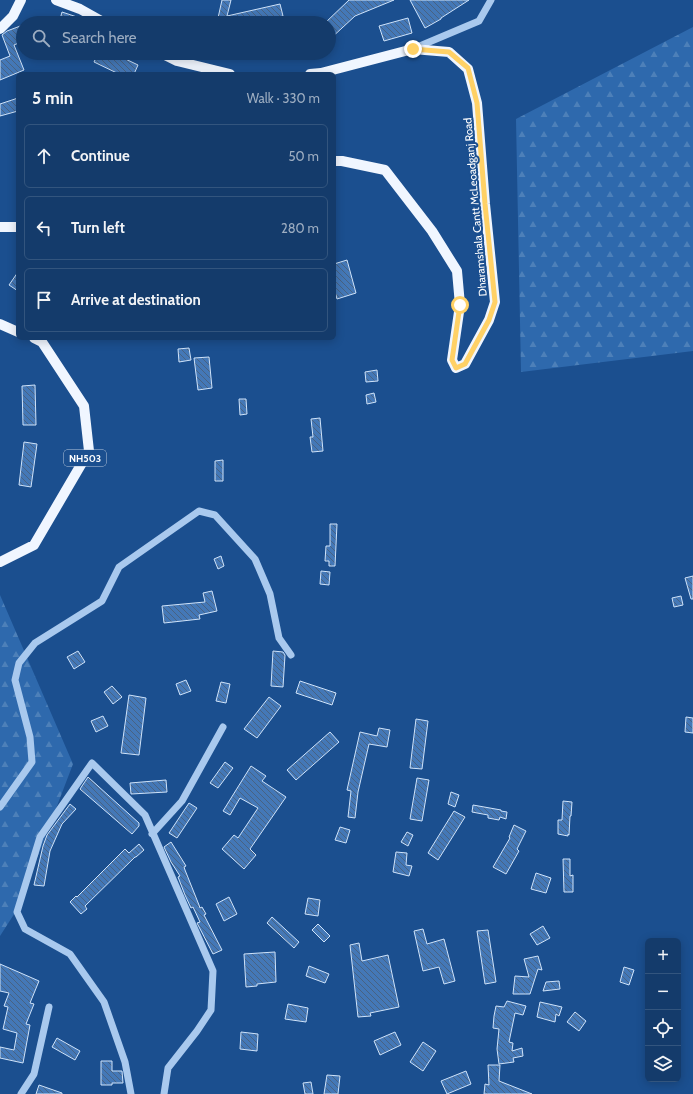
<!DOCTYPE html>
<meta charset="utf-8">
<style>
:root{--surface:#143b6b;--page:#1d4271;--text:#f1f3f6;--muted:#9dadc1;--line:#33557e}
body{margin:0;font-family:Cabin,sans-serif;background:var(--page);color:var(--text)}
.controls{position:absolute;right:12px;bottom:12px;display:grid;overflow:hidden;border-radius:6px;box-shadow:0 2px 10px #0003}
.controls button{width:36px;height:36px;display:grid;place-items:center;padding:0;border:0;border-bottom:1px solid var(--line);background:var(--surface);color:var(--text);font:20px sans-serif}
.stop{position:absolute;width:12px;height:12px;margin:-9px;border:3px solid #ffd166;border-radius:50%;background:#fff}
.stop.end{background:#ffd166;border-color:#fff;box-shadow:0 1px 4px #0008}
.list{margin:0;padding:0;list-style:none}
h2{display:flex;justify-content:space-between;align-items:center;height:52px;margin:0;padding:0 16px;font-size:17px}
h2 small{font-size:13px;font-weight:400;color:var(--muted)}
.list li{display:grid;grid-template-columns:26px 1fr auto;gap:12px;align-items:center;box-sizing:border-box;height:64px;margin:0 8px 8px;padding:0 8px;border:1px solid var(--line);border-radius:6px}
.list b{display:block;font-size:15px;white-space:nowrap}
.list em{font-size:13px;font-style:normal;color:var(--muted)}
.icon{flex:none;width:22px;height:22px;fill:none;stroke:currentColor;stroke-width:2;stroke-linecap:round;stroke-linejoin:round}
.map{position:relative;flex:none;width:693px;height:1094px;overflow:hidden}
.search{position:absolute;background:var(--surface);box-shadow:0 2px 10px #0003;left:16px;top:16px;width:320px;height:44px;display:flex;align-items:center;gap:10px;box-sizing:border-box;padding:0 14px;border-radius:22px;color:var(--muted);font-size:15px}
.panel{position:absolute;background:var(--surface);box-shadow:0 2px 10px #0003;left:16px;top:72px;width:320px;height:268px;border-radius:6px}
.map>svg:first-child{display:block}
.forest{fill:url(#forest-firs)}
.building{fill:url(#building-back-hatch);stroke:#cfe3fa}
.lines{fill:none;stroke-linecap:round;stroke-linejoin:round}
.minor{stroke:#a9c9ee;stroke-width:7}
.major{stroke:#f0f6ff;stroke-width:10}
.route{stroke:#ffd166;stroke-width:5}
.labels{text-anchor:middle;stroke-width:4;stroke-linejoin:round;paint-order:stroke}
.shield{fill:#1b4f8f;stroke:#bbcadd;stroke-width:1}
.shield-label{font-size:10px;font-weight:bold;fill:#fff}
.street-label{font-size:11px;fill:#fff;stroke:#1b4f8f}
</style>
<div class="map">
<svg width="693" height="1094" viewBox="0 0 693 1094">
<defs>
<pattern id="forest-firs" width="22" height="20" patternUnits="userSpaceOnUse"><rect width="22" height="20" fill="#2e69ad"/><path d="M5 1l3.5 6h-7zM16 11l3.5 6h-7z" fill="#4d80b9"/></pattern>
<pattern id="building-back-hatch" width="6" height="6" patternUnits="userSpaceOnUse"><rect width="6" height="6" fill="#4478b7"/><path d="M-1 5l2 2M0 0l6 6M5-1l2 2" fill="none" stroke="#486282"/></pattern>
</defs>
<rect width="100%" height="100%" fill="#1b4f8f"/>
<path class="forest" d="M693,27V351L521,372L516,119Z
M0,595L73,764L18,908L0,936Z"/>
<path class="building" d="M222,0H231L227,16L280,4L283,16L252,23H234L214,19L218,18Z
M349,0H394L355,16L329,40V23H325Z
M410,0H469L441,18V19L425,28Z
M62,12L77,17L75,23H59Z
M408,18L412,33L384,41L379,26Z
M23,25V41L14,45L24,70L0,80V60L10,56L2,35L7,31Z
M98,53H113L138,65L134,74H119L94,62Z
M18,98V111L0,116V104Z
M347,260L356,293L337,299L334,288V264Z
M18,272V291L9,285Z
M189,348L191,360L179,362L178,349Z
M209,357L212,388L198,390L194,358Z
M377,370L378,381L366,382L365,372Z
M35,385L36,425H23L22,386Z
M374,393L376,402L367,404L366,395Z
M239,399H246L247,414L240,415Z
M320,418L323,451L312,452L310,437H313L311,419Z
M24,442L37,444L31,487L19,485Z
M223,460V481H215V461Z
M330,524H337L335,566H329V561H325L326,546H330Z
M221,556L224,566L218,569L214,559Z
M321,571L330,572L329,585L320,584Z
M693,576V599H691L685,578Z
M212,591L217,611L199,615L200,619L164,623L162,606L205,602L203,593Z
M681,596L683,605L674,607L672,598Z
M78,651L85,662L74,669L67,657Z
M273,651L283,652L285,655L283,687L271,686Z
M186,680L191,691L180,695L176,684Z
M300,681L336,693L332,705L296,693Z
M221,682L230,684L226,703L216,701Z
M112,686L122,697L113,704L104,692Z
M129,695L146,698L139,755L121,753Z
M269,697L281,706L257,738L244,729Z
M103,716L108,726L96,732L91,721Z
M686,717L693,718V733L685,732Z
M416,719L428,721L422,769L410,768Z
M379,728L390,730L387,747L369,744L358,792L355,818L348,817L351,791L347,790L360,732L377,736Z
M330,732L339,742L296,780L287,770Z
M225,762L233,768L218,788L210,783Z
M251,766L266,776L262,781L286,797L250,849L256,855L244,869L222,849L234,835L238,838L258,808L240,798L230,815L223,811Z
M88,777L139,823V826L132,834L80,789Z
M417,778L429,780L422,821L410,819Z
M166,780L167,792L131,794L130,783Z
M451,792L459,795L455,807L448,804Z
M563,801L572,802L571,816H570L569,835L568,834V836L558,834V820H562Z
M189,803L197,808L177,838L169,833Z
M70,804L76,809L62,824L50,851L44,886L34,885L43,846L47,835Z
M473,805L501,810V811L507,812L506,819L500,817L499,820L488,818V815L472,812Z
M454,811L465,817L438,860L428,853Z
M514,825L526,831L517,849L519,851L506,874L493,867L510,838L509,837Z
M340,827L350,830L346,843L335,840Z
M407,832L413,835L408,846L401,842Z
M171,842L186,866L184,867L185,870L199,905L200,908L202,907L206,914L204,915L222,950L213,954L197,923L200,922L193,907L191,908L185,895L178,877L180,876L171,862L164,847Z
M139,844L144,850L136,857H135L85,906L87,909L81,914L70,902L76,896L77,897L125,849L129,853Z
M396,852L407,853L406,865L412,866L409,876L393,872Z
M563,859H570V876L573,875V892H564Z
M536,873L551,878L546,893L531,889Z
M229,897L237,914L224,921L216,904Z
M308,898L320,900L318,916L305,914Z
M272,917L299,942L294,948L267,923Z
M318,924L330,936L324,942L312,930Z
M543,926L550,938L537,945L530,934Z
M423,929L427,944L444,939L455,981L444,984L439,967L423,971L414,931Z
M488,930L496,982L485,984L477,931Z
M359,943L362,961L388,955L399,1007L370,1013L371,1016L358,1017L350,945Z
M275,952L276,982L257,984V986L246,987L244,954Z
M538,956L542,970L538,969L530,994H513L515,976L529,977L524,959Z
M0,964L39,981L30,1003L34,1004L26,1024L30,1025L23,1063L0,1058V1047L14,1050L17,1033L3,1029L8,1007L4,1006L9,993L0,991Z
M309,966L329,974L325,983L306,976Z
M624,967L634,970L629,985L620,982Z
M559,981L560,989L543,991L546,982Z
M507,1001L526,1006L523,1015L515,1013L509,1042L513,1043L512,1051L522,1048L523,1056L513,1058L514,1062L499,1064L497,1049L499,1029L493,1028L494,1016L496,1006L504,1007Z
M540,1002L562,1007L559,1016L556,1014L555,1022L537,1017Z
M288,1004L308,1008L306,1022L285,1019Z
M575,1012L586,1021L579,1031L567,1022Z
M241,1032L258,1034L257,1051L240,1049Z
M395,1032L401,1045L380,1055L374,1041Z
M57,1038L80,1051L75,1060L52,1047Z
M423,1042L436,1051L423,1071L410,1062Z
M101,1061H112V1071H122L123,1083H112V1085H101Z
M488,1065H500L499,1081L532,1094H484L485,1084L489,1085Z
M466,1071L471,1084L447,1094L441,1081Z
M327,1075L340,1076L338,1094H324Z
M311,1082L313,1094H305L303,1083Z
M39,1085L62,1093V1094H36Z"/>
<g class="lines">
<path class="minor" d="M415,48L479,21L491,0
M0,807L32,762L30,737L15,680L19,663L35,643L102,601L119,567L199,511L215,515L255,559L270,594L279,638L291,655
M152,834L182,801L223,727
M21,1094L34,1074L49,1007
M131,1094L125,1062L104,1002L70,954L25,929L17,912L40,837L92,763L145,815L213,971L211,1010L197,1031L168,1068L164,1094"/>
<path class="major" d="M56,0L80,9L105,23
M0,29L13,16L21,0
M161,53L177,61L230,74
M310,74L321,73L413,49L449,52L468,69L477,103L485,204L495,302L489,320L465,364L456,368L452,360L460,305L457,271L432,231L385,170L342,161H334
M0,227H18
M0,324L18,332
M0,562L34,545L89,451L84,406L42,342L34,338"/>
</g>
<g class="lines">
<path class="route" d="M413,49L449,52L468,68L477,103L485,204L495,302L489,320L465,364L456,368L452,360L460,305"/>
</g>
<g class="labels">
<rect class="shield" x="64" y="450" width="42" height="16" rx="3"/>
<g class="shield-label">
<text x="85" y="462">NH503</text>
</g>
<g class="street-label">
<text transform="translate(475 207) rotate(-95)" y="4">Dharamshala Cantt McLeoadganj Road</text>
</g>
</g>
</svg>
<div class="controls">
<button>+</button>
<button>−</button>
<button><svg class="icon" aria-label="locate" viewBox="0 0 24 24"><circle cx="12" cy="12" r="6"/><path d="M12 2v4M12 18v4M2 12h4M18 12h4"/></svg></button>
<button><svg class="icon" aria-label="layers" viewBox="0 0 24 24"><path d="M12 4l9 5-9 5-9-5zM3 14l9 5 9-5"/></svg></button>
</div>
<div class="stop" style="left:460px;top:305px"></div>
<div class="stop end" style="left:413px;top:49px"></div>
<div class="search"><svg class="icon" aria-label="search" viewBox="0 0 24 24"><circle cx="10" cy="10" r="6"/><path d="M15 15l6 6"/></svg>Search here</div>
<section class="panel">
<h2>5 min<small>Walk · 330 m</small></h2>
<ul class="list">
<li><svg class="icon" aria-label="ahead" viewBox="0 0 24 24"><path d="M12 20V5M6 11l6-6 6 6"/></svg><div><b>Continue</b></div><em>50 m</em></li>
<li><svg class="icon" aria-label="left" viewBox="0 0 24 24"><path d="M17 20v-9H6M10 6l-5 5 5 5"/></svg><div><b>Turn left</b></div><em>280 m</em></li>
<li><svg class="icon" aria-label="arrive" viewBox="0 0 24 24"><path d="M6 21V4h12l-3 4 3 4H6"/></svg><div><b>Arrive at destination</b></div></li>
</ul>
</section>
</div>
